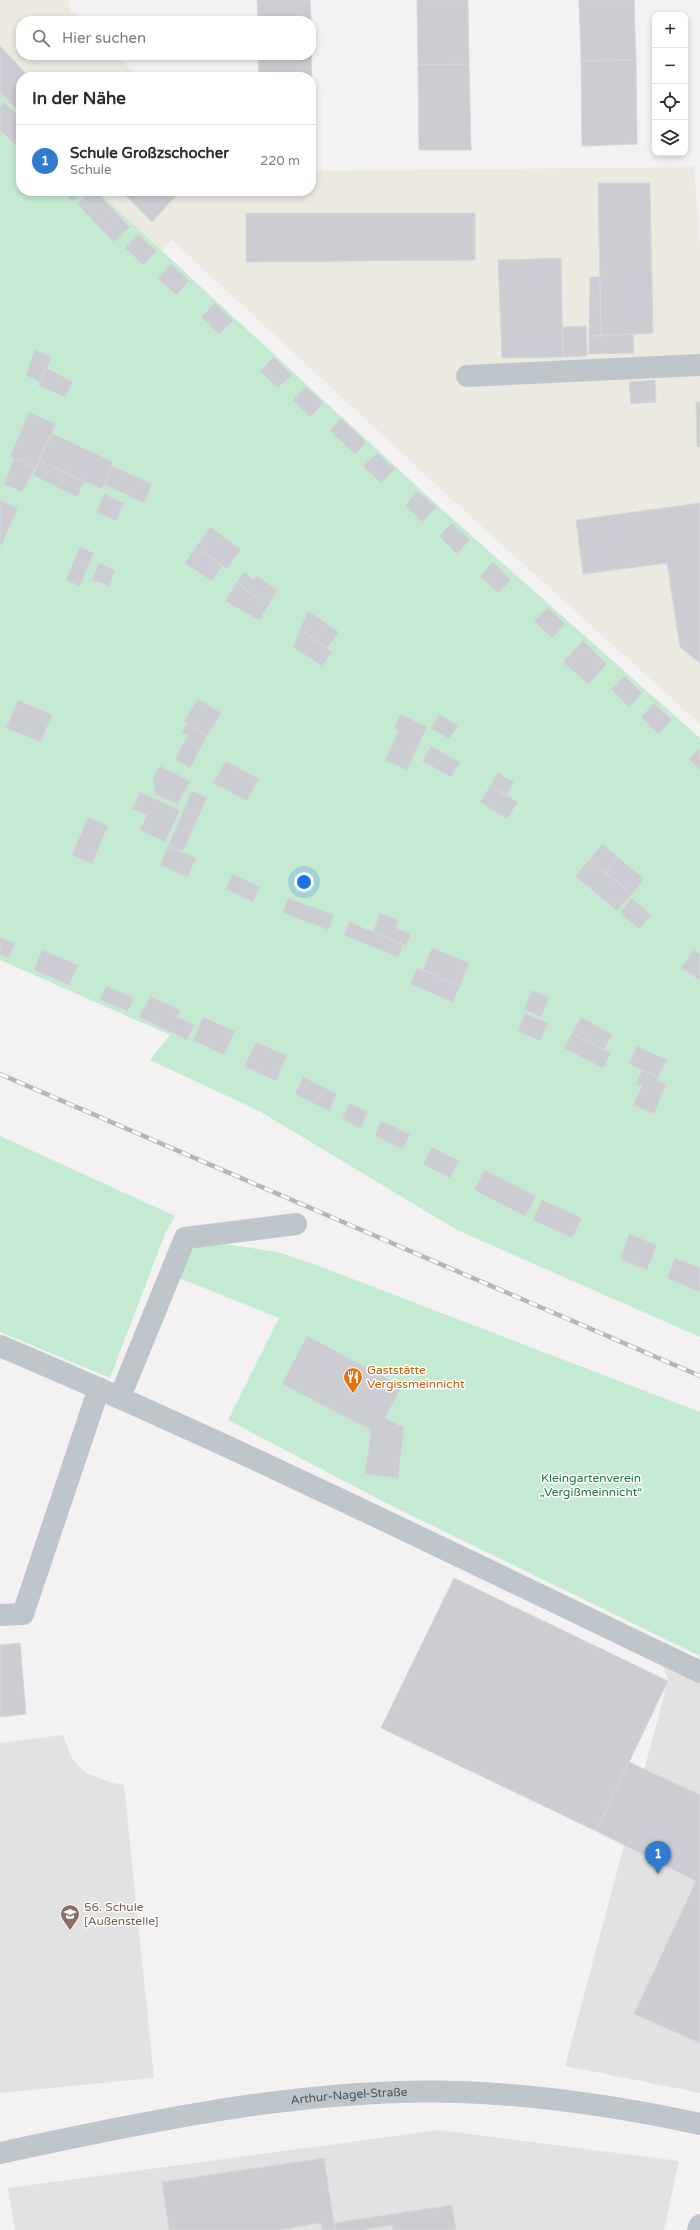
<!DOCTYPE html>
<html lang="de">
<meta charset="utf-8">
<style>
:root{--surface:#fff;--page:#f7f7f7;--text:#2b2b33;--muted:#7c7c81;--line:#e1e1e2;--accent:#307bce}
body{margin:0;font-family:"Varela Round",sans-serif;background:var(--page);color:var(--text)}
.controls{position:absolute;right:12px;top:12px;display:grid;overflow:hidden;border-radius:8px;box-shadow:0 2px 6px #0003}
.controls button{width:36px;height:36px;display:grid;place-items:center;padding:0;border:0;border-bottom:1px solid var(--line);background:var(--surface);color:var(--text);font:20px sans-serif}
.you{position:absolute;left:304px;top:882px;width:14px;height:14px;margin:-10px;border:3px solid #fff;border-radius:50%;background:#1a73e8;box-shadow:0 0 0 6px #1a73e833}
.badge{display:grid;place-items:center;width:26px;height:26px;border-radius:50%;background:var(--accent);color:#fff;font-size:13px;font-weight:700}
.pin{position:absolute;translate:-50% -33px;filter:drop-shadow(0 1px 2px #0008)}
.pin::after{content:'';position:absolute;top:21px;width:14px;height:12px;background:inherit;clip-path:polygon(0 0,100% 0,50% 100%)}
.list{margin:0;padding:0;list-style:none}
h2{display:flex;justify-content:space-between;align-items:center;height:52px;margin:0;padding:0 16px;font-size:17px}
h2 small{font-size:13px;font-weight:400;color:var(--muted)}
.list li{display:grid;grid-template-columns:26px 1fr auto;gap:12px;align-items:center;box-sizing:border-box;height:72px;padding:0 16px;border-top:1px solid var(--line)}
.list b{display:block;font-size:15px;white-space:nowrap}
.list p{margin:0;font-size:13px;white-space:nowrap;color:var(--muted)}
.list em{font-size:13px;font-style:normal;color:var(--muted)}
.icon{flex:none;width:22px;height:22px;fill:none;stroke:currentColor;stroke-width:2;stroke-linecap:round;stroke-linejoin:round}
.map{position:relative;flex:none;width:700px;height:2230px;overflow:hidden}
.search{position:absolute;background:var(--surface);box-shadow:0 2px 6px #0003;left:16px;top:16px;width:300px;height:44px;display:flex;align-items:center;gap:10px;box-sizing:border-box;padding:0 14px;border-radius:16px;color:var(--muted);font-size:15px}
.panel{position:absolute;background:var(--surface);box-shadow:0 2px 6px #0003;left:16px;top:72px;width:300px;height:124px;border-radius:16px}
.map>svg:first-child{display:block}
.commercial{fill:#ece9e1}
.education{fill:#e3e2e2}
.green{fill:#c5ead2}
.building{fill:#cbcdd2;stroke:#d5d7db}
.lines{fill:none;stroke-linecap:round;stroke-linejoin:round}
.minor{stroke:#bec5cb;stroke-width:22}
.rail-casing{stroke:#b4b6ba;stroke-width:4.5}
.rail{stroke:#fff;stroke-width:3;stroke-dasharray:9;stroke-linecap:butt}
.labels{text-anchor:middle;stroke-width:3;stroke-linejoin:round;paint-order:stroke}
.food-label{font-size:12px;fill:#c56008;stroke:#fff;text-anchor:start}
.park-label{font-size:12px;fill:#237549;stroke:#fff}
.education-label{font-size:12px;fill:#785e54;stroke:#fff;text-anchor:start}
.street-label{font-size:12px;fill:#4b545c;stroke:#fff}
</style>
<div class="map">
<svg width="700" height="2230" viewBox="0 0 700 2230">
<rect width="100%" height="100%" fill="#f3f1f1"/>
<path class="commercial" d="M0,0H68L70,10L81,21H21V55H116L138,77H21V114L0,92Z
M694,167L700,250V724L459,506L172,240L161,251L97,191H311V171Z"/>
<path class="education" d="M662,1662L700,1680V2093L565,2066L668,1681Z
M63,1735L71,1757L85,1772L108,1782L124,1785L154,2078L0,2093V1743Z
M439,2130L679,2161L664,2230H15L8,2188Z"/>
<path class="green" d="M0,92L21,114V191H97L447,514L700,738V1337L457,1230L259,1111L150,1060L170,1035L0,960Z
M0,1136L175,1216L165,1234L110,1378L0,1332Z
M217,1243L278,1252L319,1266L700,1412V1656L390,1505L228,1420L279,1318L179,1278L193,1248Z"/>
<path class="building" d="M257,0H310L311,21H258Z
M417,0H468L469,64L418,65Z
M579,0H634L636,60L581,61Z
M311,41L313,153H311V77H259L258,55H311Z
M0,46L29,77H21V114L0,92Z
M636,60L637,144L582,146L581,61Z
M469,64L471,150H419L418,65Z
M4,102L21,119V151L0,130V107Z
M598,183H650L653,333L601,336Z
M62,191H83L72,201Z
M91,191H95L130,227L114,242L77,204Z
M121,191H180L152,222Z
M246,213H475V260L246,262Z
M138,234L156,251L143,265L125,248Z
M561,258L563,357L502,358L498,260Z
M171,264L189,281L176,295L158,278Z
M590,277H600L601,336H589Z
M215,303L233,321L219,334L201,317Z
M586,326L587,356L563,357L562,327Z
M633,334L634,353L589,354V336Z
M35,350L52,357L40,382L26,375Z
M274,357L292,375L278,388L260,371Z
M47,368L73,382L65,397L38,385Z
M655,380L656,402L631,404L629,382Z
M306,386L323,403L310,417L293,400Z
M696,402H700V447H697Z
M29,412L56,424L35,468L10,456Z
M341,418L366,442L355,454L330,431Z
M51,433L113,462L102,489L39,461Z
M377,453L395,469L381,483L363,466Z
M14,458L35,468L22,492L4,484Z
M39,461L85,481L77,497L33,475Z
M112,466L152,484L144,503L104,484Z
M418,491L436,508L422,522L405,505Z
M104,494L124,503L116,521L96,512Z
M0,500L18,508L0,548Z
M700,503V663L680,647L667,563L583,574L576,520Z
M452,523L470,540L457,554L439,536Z
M210,527L241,549L227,569L196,547Z
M80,547L94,553L80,586L66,580Z
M196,547L222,566L212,581L185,563Z
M493,562L511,580L498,593L480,576Z
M99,563L115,570L109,586L92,580Z
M244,572L254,580L257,576L277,590L268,607L237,582Z
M237,582L268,607L259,620L225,601Z
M548,607L565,624L552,638L534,621Z
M308,611L339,632L327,648L300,629Z
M300,629L332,652L322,666L293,647Z
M583,641L607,664L588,684L563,662Z
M625,676L642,693L629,707L611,689Z
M198,699L221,713L207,736L184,721Z
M18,700L52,715L41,742L6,728Z
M654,703L672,720L658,734L641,717Z
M400,714L427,727L407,770L385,760L399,730L394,728Z
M439,714L458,726L449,739L431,728Z
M187,723L207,736L190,768L175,759L188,735L182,733Z
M431,746L460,762L451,777L422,761Z
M700,747V770L689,759Z
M226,761L259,779L247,801L213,783Z
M160,766L190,781L178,804L155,794L153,778Z
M498,773L514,782L506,796L490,786Z
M490,786L518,802L507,819L480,802Z
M192,791L207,798L182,853L168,846Z
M140,792L180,810L165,842L140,830L147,815L132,809Z
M88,817L108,826L92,864L72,855Z
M602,844L618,857L606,873L589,860Z
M168,846L196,858L188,877L160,865Z
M618,857L644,879L632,894L606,873Z
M589,860L632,894L617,911L575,876Z
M233,874L260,887L253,902L226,889Z
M288,898L334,915L329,930L283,913Z
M632,898L651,915L639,929L620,913Z
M380,913L399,921L396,928L411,934L406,946L373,932Z
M349,922L403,944L398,957L344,935Z
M0,937L15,944L9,958L0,954Z
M432,948L469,963L460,986L423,970Z
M42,950L78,965L69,985L34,970Z
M694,950L700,954V981L681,967Z
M417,968L460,986L453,1002L410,984Z
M106,986L134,998L128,1011L100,1000Z
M532,990L549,998L541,1017L524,1009Z
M150,996L180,1010L177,1017L194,1025L187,1040L139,1017Z
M525,1013L548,1023L540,1041L518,1031Z
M203,1017L235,1031L224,1055L193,1040Z
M581,1017L612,1034L604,1049L572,1033Z
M572,1033L611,1053L603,1068L564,1048Z
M256,1042L287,1056L276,1081L244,1066Z
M637,1046L667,1060L658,1077L629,1064Z
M642,1070L658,1077L657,1080L666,1084L654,1114L633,1105L642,1086L636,1084Z
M303,1077L337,1094L329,1111L295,1094Z
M350,1103L368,1113L360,1128L342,1118Z
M381,1121L410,1134L403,1149L375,1136Z
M432,1147L459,1161L450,1178L423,1164Z
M485,1170L536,1196L525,1216L474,1190Z
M542,1200L582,1218L572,1238L533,1220Z
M629,1234L657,1245L647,1270L620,1259Z
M675,1258L700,1268V1292L667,1278Z
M307,1336L402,1386L385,1418L404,1428L398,1478L365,1474L371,1430L282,1384Z
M454,1578L668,1681L596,1831L381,1728Z
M20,1643L26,1714L0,1717V1645Z
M629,1762L700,1795V2043L634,2014L696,1881L596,1831Z
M324,2158L335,2230H322L321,2223L277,2230H169L162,2182Z
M452,2205L456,2230H393L392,2225L362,2230H335L334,2223Z"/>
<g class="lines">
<g class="minor">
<path d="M467,376L700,365"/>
<path d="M0,1346C237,1446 468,1561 700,1672"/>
<path d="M120,1397L185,1238L296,1224"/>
<path d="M0,1615L23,1614L99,1388"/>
<path id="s1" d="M0,2153C148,2121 309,2087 461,2092C541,2095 621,2107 700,2124"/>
<path d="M698,2230L700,2225"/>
</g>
<defs>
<path id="rail" d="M0,1074L700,1376"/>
</defs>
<use href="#rail" class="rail-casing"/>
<use href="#rail" class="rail"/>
</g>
<defs>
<symbol id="restaurant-pin" viewBox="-11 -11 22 30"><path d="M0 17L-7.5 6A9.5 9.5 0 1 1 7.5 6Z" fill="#e8710a" stroke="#fff"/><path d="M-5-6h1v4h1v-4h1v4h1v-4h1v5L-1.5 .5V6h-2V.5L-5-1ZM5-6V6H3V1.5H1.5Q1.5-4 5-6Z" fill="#fff"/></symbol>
<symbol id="school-pin" viewBox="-11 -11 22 30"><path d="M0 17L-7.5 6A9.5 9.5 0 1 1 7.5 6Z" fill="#8d6e63" stroke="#fff"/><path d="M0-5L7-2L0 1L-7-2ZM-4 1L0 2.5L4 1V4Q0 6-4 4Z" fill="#fff"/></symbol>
</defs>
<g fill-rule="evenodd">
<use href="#restaurant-pin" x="342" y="1366" width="22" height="30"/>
<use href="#school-pin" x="59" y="1903" width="22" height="30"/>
</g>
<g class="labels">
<g class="food-label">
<text x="367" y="1374">Gaststätte<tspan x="367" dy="14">Vergissmeinnicht</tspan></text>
</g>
<g class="park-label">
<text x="591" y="1482">Kleingartenverein<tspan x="591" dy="14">„Vergißmeinnicht“</tspan></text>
</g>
<g class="education-label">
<text x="84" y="1911">56. Schule<tspan x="84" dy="14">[Außenstelle]</tspan></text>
</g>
<g class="street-label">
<text dy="4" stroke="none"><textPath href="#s1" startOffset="354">Arthur-Nagel-Straße</textPath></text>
</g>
</g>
</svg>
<div class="controls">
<button>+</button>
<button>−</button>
<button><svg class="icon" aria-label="locate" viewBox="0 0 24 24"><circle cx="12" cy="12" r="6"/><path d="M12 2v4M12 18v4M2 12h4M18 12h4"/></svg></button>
<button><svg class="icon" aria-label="layers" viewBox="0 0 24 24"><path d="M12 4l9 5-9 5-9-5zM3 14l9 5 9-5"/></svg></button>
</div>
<div class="you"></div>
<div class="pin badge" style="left:658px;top:1874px">1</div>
<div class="search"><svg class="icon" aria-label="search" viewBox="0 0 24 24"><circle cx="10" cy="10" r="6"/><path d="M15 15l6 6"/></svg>Hier suchen</div>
<section class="panel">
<h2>In der Nähe<small></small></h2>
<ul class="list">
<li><span class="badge">1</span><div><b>Schule Großzschocher</b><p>Schule</p></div><em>220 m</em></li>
</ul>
</section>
</div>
